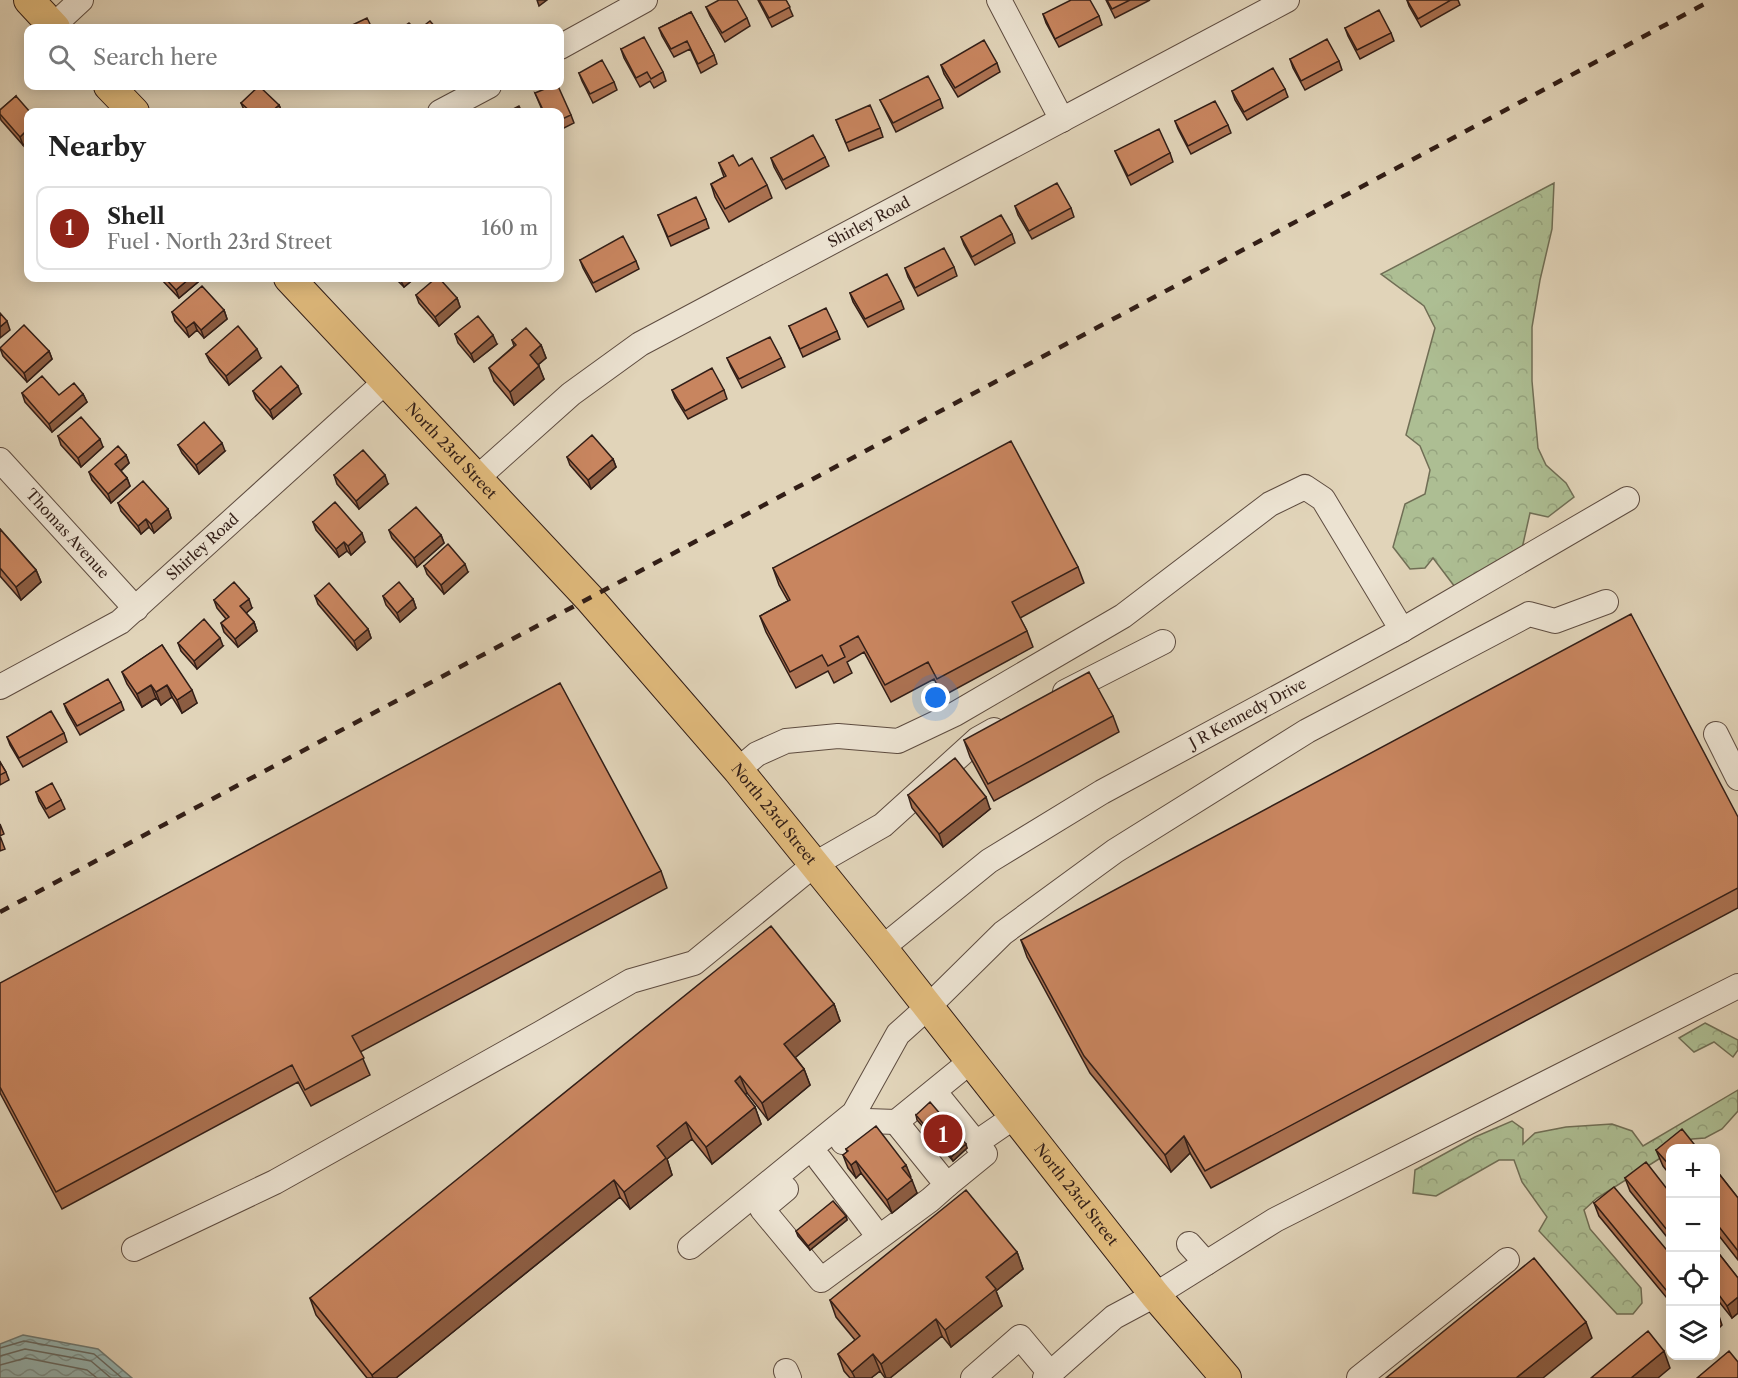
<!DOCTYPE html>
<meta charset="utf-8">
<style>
:root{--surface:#fff;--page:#f2f2f2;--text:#222;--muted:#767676;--line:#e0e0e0;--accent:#8f2418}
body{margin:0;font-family:"Libre Caslon Text",serif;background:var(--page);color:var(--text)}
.controls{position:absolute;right:18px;bottom:18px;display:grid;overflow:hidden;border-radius:12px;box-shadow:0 3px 15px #0003}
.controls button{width:54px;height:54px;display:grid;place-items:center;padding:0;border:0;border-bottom:2px solid var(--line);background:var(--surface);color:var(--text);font:30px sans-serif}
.you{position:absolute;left:936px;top:698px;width:21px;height:21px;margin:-15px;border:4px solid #fff;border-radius:50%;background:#1a73e8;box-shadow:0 0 0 9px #1a73e833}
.badge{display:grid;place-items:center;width:39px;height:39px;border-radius:50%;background:var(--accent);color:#fff;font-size:20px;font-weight:700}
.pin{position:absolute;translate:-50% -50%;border:3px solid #fff;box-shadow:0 2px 6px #0006}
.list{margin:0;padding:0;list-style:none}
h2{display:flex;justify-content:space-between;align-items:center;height:78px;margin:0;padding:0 24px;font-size:26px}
h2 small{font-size:20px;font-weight:400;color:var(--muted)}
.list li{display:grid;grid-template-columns:39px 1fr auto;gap:18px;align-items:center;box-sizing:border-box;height:84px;margin:0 12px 12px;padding:0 12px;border:2px solid var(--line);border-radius:12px}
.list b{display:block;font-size:22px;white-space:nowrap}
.list p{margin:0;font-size:20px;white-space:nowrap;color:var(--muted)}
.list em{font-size:20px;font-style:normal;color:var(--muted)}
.icon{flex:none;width:33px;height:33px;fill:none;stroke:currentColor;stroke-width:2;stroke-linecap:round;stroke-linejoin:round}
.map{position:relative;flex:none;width:1738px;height:1378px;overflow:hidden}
.search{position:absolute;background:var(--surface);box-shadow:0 3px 15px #0003;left:24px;top:24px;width:540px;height:66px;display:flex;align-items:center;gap:15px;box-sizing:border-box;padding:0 21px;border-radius:12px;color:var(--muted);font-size:22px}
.panel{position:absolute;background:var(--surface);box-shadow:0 3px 15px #0003;left:24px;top:108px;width:540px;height:174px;border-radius:12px}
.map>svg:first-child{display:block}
.forest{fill:url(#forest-crowns);stroke:#706e55;stroke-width:1.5}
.water{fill:url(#water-waves);stroke:#6d7a76;stroke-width:1.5}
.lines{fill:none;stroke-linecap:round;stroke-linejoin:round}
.shore{stroke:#646a66;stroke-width:1.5}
.minor-casing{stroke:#5e4c40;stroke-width:26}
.major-casing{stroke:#321e17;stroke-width:32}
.minor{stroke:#ece3d2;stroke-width:24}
.major{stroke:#e0ba7c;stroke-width:30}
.rail{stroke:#321e17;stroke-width:4.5;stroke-dasharray:10 10;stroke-linecap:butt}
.wall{fill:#ac7252;stroke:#321e17;stroke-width:1.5}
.shaded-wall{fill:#8c5d42;stroke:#321e17;stroke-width:1.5}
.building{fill:#c8855f;stroke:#321e17;stroke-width:1.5}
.labels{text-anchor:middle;stroke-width:4.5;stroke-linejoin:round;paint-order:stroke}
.street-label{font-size:15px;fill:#321e17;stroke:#ece3d2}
</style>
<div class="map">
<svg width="1738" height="1378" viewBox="0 0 1738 1378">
<defs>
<pattern id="forest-crowns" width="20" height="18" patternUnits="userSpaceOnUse" patternTransform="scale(1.5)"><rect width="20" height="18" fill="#adbe93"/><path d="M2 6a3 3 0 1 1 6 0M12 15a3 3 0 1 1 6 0" fill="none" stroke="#95a37e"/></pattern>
<pattern id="water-waves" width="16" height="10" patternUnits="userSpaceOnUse" patternTransform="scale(1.5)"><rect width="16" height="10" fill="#95b7b6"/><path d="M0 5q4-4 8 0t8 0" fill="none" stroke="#7a9493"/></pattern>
</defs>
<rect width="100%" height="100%" fill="#e1d4b9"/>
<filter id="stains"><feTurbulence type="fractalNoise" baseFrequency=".00333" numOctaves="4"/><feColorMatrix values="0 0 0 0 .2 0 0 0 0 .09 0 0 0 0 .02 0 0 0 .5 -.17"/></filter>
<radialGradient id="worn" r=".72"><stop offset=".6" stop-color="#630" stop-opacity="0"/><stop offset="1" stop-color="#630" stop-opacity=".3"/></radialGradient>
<path class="forest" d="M1554,183L1552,229L1540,280L1532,327V381L1538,448L1546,465L1566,483L1574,497L1548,517L1530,513L1521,553L1455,587L1433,558L1425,568L1410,569L1393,547L1405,504L1425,494L1430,470L1420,446L1406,435L1435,328L1424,306L1381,274Z
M1705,1023L1738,1040V1050L1733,1057L1714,1042L1694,1052L1679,1038Z
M1738,1090V1111L1722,1129L1705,1138L1692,1139L1676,1148H1670V1152L1597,1198L1584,1210L1590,1229L1641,1288L1642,1303L1633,1314H1617L1539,1231L1547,1217L1522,1182L1514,1160H1499L1436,1196L1413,1193L1415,1170L1475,1137L1512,1121L1523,1129V1144L1535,1133L1566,1127L1612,1124L1632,1131L1643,1146Z"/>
<path class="water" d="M23,1335L98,1349L132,1378H0V1344Z"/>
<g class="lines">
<path class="shore" d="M0,1348L24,1341L94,1354L122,1378
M0,1356L25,1349L91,1361L111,1378
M0,1365L26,1358L87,1370L97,1378"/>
<defs>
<g id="minor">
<path d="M999,0L1062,120"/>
<path d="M53,26L81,0"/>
<path d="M560,47L645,0"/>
<path d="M440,112L489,86"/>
<path id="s1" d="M0,460L136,609"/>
<path id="s2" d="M476,479L571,394L640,344L1287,0"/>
<path id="s3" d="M0,687L120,622L385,382"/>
<path d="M1065,692L1163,642"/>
<path d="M1716,734L1738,778"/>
<path d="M738,770L757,754L786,741L838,736L898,741L955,714L1123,616L1270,504L1305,487L1323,499L1402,630"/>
<path id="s4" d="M882,948L989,861L1102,792L1402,630L1627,499"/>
<path d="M934,1091L985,1154L947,1185L896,1122L971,1061"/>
<path d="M843,1142L867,1121L896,1122"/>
<path d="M976,1143L1014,1117"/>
<path d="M820,1160L879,1237"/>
<path d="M786,1189L762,1209L821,1280L930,1200L947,1185"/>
<path d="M1189,1244L1206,1263"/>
<path d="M690,1247L854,1113L898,1034L928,1007L1003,933L1115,851L1307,731L1529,614L1555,621L1606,602"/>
<path d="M134,1249L275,1182L541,1033L631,981L694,963L815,864L883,825L978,739L994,730"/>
<path d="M786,1371L789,1378"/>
<path d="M973,1378L1020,1337L1050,1373"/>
<path d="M1045,1378L1114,1317L1155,1295L1275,1220L1738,986"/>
<path d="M1359,1378L1507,1260"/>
</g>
<g id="major">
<path d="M29,0L55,28"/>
<path d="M109,86L134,112"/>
<path id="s5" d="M289,278L589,598L738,770L882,948L1155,1295L1226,1378"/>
</g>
</defs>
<use href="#minor" class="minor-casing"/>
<use href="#major" class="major-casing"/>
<use href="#minor" class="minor"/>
<use href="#major" class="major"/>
<path class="rail" d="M0,912L1712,0"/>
</g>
<path class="wall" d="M758,0H786L793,16L772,27Z
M1106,0H1150L1115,18Z
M1407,0H1458L1460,5L1421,27L1409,6Z
M706,7L747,18L750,26L725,42L710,16Z
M691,12L714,55L717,64L701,73L690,49L674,57L662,36L659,28Z
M1043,14L1099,16L1102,25L1059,47L1046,23Z
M1345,28L1391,33L1394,41L1360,59L1348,36Z
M621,49L663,72L666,81L654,88L650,81L640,87L624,58Z
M1290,59L1339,61L1342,70L1305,90L1293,68Z
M997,63L1000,72L958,97L944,74L941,65Z
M579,73L614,82L617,90L593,103L582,81Z
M1285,89L1288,97L1247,120L1235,100L1232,91Z
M535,93L571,115L574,123L560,130V112H543Z
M16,96L23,145L1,120L0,117V110Z
M940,99L943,108L896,132L880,100Z
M241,103L279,105L282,112H245Z
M836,120L880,128L883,137L849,151Z
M1175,121L1228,125L1231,133L1191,154L1178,129Z
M1115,151L1170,153L1173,162L1131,185L1119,160Z
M825,157L829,166L786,189L774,167L771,158Z
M719,163L767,185L772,198L729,222L715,197L711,184L724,177Z
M1015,206L1071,208L1074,217L1032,239L1018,215Z
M658,215L706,219L709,228L671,246Z
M1012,234L1015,243L975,265L964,245L961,237Z
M580,260L636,261L639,269L596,292L583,268Z
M954,267L957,276L918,296L908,277L905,268Z
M160,278H196L198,282L179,298Z
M395,278H415L404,287Z
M850,293L901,301L904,309L868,327L853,302Z
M416,295L457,298L460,307L439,326L419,303Z
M224,310L227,319L204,338L197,330L189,337L175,321L172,312Z
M789,326L837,331L840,339L803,357Z
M455,334L497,344L474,362L458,343Z
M512,340L541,345L546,358L538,365L544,379L514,405L494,381L489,368L514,346Z
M0,348L49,351L52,359L27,382L3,356Z
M206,354L261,358L229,385L210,362Z
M727,358H781L785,367L742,388L731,367Z
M672,390H724L727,399L688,419L675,398Z
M253,391L301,394L273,419L256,399Z
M22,393L59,395L83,394L87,402L52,432L25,402Z
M58,436L103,447L81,467L61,445Z
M178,445L225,451L199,474L182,453Z
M126,455L129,463L121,471L127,478L130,486L111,503L92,480L89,472Z
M567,457L613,459L616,467L591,489L570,465Z
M334,475L388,484L359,509L337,484Z
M118,503L168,509L171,518L154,533L149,527L141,534L121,511Z
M313,522L365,542L351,555L347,551L339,557L316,530Z
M0,529L36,570L41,582L21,600L0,576Z
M389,530L441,535L444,543L417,567L392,538Z
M424,566L468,572L444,594L427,574Z
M1078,567L1084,583L1020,618L1027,631L1033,647L943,696L934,679L891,702L864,652L847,662L852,673L834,683L828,671L796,688L766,632L760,616L788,601L779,585L773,568Z
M315,596L368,629L371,638L357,650L318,604Z
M383,596L413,599L416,608L400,622L386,605Z
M214,600L252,608L246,613L254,622L257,631L238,647L224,632L221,623L226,619L217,608Z
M178,643L223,646L197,669L181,651Z
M162,645L197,703L182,713L172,697L161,705L156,698L142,707L127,684L122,672Z
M121,702L124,710L80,735L67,712L64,704Z
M1113,716L1119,732L994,801L970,757L964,740Z
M64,733L67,742L23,767L10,745L7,737Z
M0,762L6,772L9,780L0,785Z
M36,792L61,800L65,809L49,818L39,801Z
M908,795L990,809L943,847L912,808Z
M1738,817V908L1211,1188L1190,1153L1171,1172L1090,1073L1027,957L1021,940Z
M0,824L4,834L0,836Z
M0,836L5,849L0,851Z
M661,871L667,888L360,1052L370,1075L311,1106L298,1082L62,1209L0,1093V983Z
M834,1004L840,1021L795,1057L804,1069L810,1085L768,1120L747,1093L745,1094L755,1107L761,1124L712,1164L692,1139L667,1159L672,1175L630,1209L620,1197L396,1378H367L316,1315L310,1298Z
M916,1115L967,1148L953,1161L917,1120Z
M846,1149L906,1165L910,1178L917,1193L892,1213L861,1173L856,1178L848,1168L843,1155L847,1152Z
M1671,1149V1176L1663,1166L1656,1150Z
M1716,1170L1738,1198V1260L1716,1232Z
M1625,1178L1671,1194V1242L1630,1191Z
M1594,1203L1671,1255V1303L1599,1216Z
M846,1216L847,1220L810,1250L798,1236L796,1231Z
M1716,1250L1738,1278V1313L1732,1318L1716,1298Z
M1017,1252L1023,1269L996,1291L1002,1306L951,1347L942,1336L890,1378H885L880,1371L871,1378H850L844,1371L838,1354L855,1340L836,1317L830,1300Z"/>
<path class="shaded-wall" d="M537,0H547L539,6Z
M279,105L282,112H271Z
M28,129V141L23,145L20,137Z
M190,278H196L198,282L179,298L176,290Z
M402,278H415L404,287L400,279Z
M457,298L460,307L439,326L435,317Z
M224,310L227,319L204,338L201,330Z
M7,321L10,330L0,338V327Z
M194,322L197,330L189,337L186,328Z
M493,335L497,344L474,362L471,354Z
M541,345L546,358L534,368L530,355Z
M257,349L261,358L229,385L226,376Z
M49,351L52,359L27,382L24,373Z
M539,366L544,379L514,405L510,392Z
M298,386L301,394L273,419L270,410Z
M83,394L87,402L52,432L49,424Z
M100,439L103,447L81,467L78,458Z
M222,443L225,451L199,474L196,465Z
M126,455L129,463L118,473L115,464Z
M613,459L616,467L591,489L588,480Z
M385,475L388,484L359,509L356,501Z
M127,478L130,486L111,503L108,494Z
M168,509L171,518L154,533L151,524Z
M146,519L149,527L141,534L138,526Z
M362,533L365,542L351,555L348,546Z
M441,535L444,543L417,567L414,558Z
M344,542L347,551L339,557L336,549Z
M465,564L468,572L444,594L441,585Z
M36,570L41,582L21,600L16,587Z
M249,599L252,608L244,615L240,606Z
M413,599L416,608L400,622L397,613Z
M254,622L257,631L238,647L235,639Z
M368,629L371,638L357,650L354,641Z
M220,638L223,646L197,669L194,661Z
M151,685L156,698L142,707L137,694Z
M167,685L172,697L161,705L156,692Z
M192,690L197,703L182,713L177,700Z
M986,797L990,809L943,847L939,834Z
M834,1004L840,1021L791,1061L784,1044Z
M804,1069L810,1085L768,1120L762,1103Z
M740,1076L747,1093L741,1098L735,1081Z
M755,1107L761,1124L712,1164L706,1147Z
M686,1122L692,1139L667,1159L672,1175L630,1209L624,1192L657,1146Z
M1184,1136L1190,1153L1171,1172L1165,1155Z
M966,1144L967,1148L953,1161L951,1157Z
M856,1161L861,1173L856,1178L851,1165Z
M906,1165L911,1177L907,1181L902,1168Z
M614,1180L620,1197L396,1378H373L372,1375Z
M912,1180L917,1193L892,1213L887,1200Z
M846,1216L847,1220L810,1250L808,1246Z
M1017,1252L1023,1269L996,1291L1002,1306L951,1347L945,1330L986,1277Z
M1738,1297V1313L1732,1318L1727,1306Z
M1718,1313L1722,1325L1716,1331V1314Z
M936,1319L942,1336L890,1378H886L881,1364Z
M1586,1322L1592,1338L1543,1378H1516Z
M1664,1351L1670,1368L1658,1378H1631Z
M873,1354L880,1371L871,1378H855L852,1372Z"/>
<path class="building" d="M719,0H737L747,18L722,33L706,7Z
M759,0H786L790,7L769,18Z
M1071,0H1090L1099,16L1055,39L1043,14Z
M1107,0H1130L1112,9Z
M1407,0H1451L1418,19Z
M1379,10L1391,33L1357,50L1345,28Z
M691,12L714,55L698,64L687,41L671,49L659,28Z
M367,18L372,28H346Z
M430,21L436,28H421Z
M409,23L414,28H402Z
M644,37L663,72L651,79L647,72L636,78L621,49Z
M1327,39L1339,61L1301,81L1290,59Z
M984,40L997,63L955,88L941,65Z
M602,60L614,82L590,94L579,73Z
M1273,68L1285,89L1244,112L1232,91Z
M928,76L940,99L893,123L880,100Z
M259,86L279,105L271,112H251L241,103Z
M552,86H558L571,115L560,120V112H544L535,93Z
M16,96L30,112H28V129L20,137L0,114V110Z
M1215,101L1228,125L1188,146L1175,121Z
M870,105L880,128L846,143L836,120Z
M519,106L522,112H507Z
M1159,129L1170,153L1128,176L1115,151Z
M813,135L825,157L783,180L771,158Z
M733,155L739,166L752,158L767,185L725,209L711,184L726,176L719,163Z
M1057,183L1071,208L1029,231L1015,206Z
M696,197L706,219L668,237L658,215Z
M1001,215L1012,234L972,257L961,237Z
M623,236L636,261L593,283L580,260Z
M944,248L954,267L915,288L905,268Z
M887,274L901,301L865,319L850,293Z
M165,278H190L176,290Z
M436,278H439L457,298L435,317L416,295Z
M202,286L224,310L201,330L194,322L186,328L172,312Z
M826,308L837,331L800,349L789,326Z
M0,313L7,321L0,327Z
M478,316L493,335L471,354L455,334Z
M24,325L49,351L24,373L0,348Z
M238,326L257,349L226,376L206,354Z
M526,328L541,345L530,355L539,366L510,392L489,368L516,345L512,340Z
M770,337L781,358L739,379L727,358Z
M281,366L298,386L270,410L253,391Z
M712,368L724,390L685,411L672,390Z
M42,376L59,395L74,383L83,394L49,424L22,393Z
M81,417L100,439L78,458L58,436Z
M204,422L222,443L196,465L178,445Z
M592,435L613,459L588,480L567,457Z
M1011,441L1078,567L1012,602L1027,631L937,679L928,662L885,685L858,636L840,646L845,657L828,666L822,655L790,672L760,616L790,600L773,568Z
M118,446L126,455L115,464L127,478L108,494L89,472Z
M363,450L385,475L356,501L334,475Z
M143,481L168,509L151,524L146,519L138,526L118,503Z
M335,502L362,533L348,546L344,542L336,549L313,522Z
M416,507L441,535L414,558L389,530Z
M0,529L36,570L16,587L0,568Z
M448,544L465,564L441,585L424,566Z
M234,582L249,599L240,606L254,622L235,639L221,623L229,617L214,600Z
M399,582L413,599L397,613L383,596Z
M329,583L368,629L354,641L315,596Z
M1631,614L1738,817V888L1205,1171L1184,1136L1165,1155L1084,1056L1021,940Z
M204,619L220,638L194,661L178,643Z
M162,645L192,690L177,700L167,685L156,692L151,685L137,694L122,672Z
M1089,672L1113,716L988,784L964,740Z
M108,679L121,702L77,726L64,704Z
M560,683L661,871L352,1036L364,1058L305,1090L292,1065L56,1192L0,1087V983Z
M51,711L64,733L19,758L7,737Z
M955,758L986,797L939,834L908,795Z
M0,762L6,772L0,775Z
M52,783L61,800L46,809L36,792Z
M771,926L834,1004L784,1044L804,1069L762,1103L740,1076L735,1081L755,1107L706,1147L686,1122L657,1146L666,1158L624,1192L614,1180L372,1375L310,1298Z
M930,1102L966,1144L951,1157L916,1115Z
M876,1126L906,1165L902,1168L912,1180L887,1200L856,1161L851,1165L843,1155L848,1151L846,1149Z
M1682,1129L1698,1149H1671V1167L1656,1150Z
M1646,1162L1671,1194V1235L1625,1178Z
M1716,1170L1738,1198V1251L1716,1223Z
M1614,1187L1671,1255V1296L1594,1203Z
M966,1190L1017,1252L986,1277L996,1289L945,1330L936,1319L881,1364L873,1354L852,1372L838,1354L860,1336L830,1300Z
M833,1201L846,1216L808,1246L796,1231Z
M1716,1250L1738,1278V1297L1727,1306L1716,1291Z
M1534,1258L1586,1322L1516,1378H1386Z
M1648,1331L1664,1351L1631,1378H1591Z
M1729,1351L1738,1362V1378H1697Z"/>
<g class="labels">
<g class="street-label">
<text dy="5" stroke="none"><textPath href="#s2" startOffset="472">Shirley Road</textPath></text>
<text dy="5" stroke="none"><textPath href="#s5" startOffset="237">North 23rd Street</textPath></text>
<text dy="5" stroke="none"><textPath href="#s1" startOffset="100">Thomas Avenue</textPath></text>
<text dy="5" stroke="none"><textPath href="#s3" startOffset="248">Shirley Road</textPath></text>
<text dy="5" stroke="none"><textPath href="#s4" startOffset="436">J R Kennedy Drive</textPath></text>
<text dy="5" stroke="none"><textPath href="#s5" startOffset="723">North 23rd Street</textPath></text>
<text dy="5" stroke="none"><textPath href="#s5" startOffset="1209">North 23rd Street</textPath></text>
</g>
</g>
<rect width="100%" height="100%" filter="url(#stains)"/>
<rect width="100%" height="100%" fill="url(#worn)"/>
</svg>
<div class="controls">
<button>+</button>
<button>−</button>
<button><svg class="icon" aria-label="locate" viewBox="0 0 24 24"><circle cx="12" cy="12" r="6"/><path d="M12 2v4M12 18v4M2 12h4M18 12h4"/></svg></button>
<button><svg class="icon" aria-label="layers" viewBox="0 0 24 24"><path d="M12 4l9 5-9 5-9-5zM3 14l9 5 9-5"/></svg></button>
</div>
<div class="you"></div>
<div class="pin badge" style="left:943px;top:1134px">1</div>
<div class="search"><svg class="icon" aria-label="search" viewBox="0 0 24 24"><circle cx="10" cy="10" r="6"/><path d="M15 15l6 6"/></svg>Search here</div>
<section class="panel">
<h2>Nearby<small></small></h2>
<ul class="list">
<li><span class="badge">1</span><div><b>Shell</b><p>Fuel · North 23rd Street</p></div><em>160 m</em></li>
</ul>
</section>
</div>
